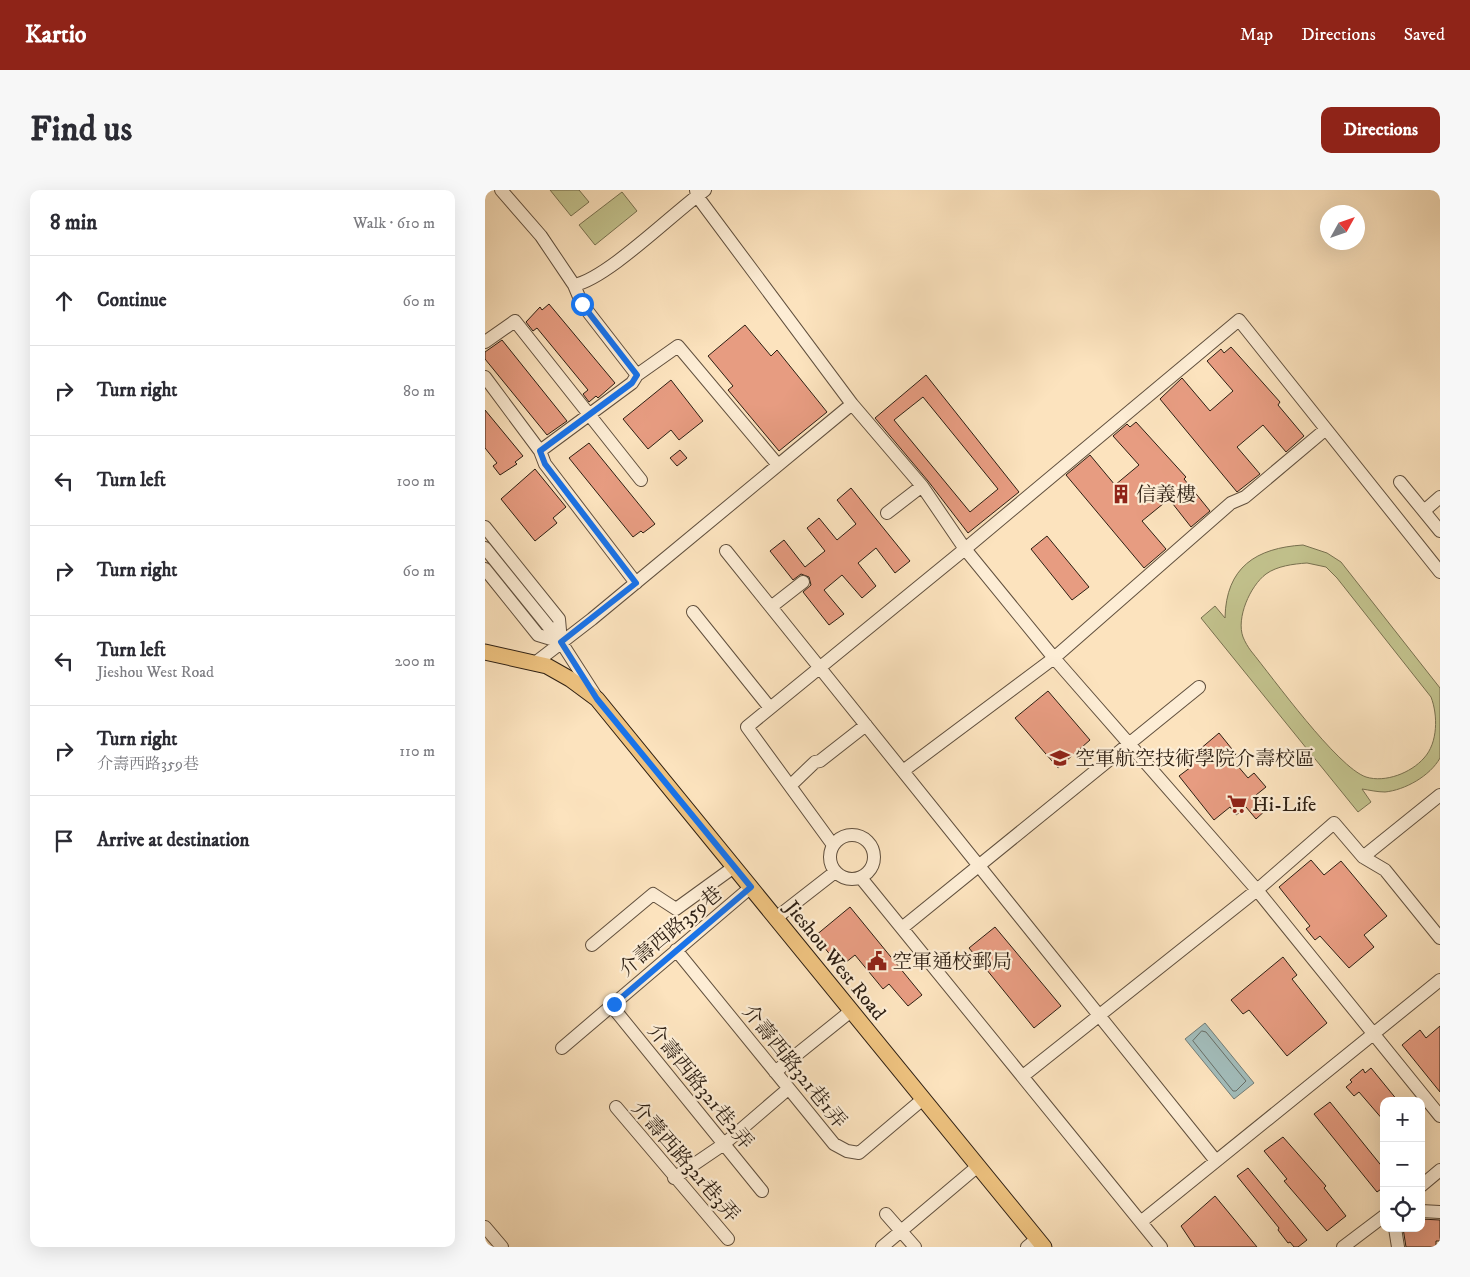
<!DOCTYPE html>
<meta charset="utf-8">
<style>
:root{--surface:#fff;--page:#f7f7f7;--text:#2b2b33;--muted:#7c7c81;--line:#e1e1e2;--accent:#8f2418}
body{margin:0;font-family:"IM FELL DW Pica","Noto Serif TC",serif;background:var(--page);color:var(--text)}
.controls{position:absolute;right:15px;bottom:15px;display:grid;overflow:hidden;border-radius:10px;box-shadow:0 5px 20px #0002}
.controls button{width:45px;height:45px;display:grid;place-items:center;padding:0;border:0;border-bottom:1px solid var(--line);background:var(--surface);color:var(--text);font:25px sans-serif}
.compass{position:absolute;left:835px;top:15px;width:45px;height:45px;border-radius:50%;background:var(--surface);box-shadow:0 5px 20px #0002;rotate:50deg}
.stop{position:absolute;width:15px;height:15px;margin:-11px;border:4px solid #1a73e8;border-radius:50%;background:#fff}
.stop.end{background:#1a73e8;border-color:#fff;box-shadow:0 1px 5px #0008}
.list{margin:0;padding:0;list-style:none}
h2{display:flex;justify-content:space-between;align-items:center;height:65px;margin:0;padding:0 20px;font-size:21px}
h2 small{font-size:16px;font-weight:400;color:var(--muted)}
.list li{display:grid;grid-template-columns:32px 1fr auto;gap:15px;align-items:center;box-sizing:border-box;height:90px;padding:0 20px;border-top:1px solid var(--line)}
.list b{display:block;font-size:19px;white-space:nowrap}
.list p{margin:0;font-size:16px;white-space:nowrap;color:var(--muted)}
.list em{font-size:16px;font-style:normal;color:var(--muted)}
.icon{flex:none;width:28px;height:28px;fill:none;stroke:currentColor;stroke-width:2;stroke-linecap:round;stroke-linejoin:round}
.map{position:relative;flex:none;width:955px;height:1057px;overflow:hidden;border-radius:10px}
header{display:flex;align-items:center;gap:30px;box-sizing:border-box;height:70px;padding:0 25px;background:var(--accent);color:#fff}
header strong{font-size:24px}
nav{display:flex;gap:28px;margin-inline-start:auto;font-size:18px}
.intro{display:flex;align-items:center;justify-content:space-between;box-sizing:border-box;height:120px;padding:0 30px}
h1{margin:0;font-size:35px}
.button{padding:12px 22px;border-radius:10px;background:var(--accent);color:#fff;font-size:18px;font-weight:700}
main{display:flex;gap:30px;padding:0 30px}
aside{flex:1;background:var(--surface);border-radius:10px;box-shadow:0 5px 20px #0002}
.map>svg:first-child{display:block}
.green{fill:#c3c38e;stroke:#787150;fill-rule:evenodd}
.water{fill:#a2bcba;stroke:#737d77}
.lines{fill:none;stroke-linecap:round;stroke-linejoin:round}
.shore{stroke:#686e66;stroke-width:1}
.building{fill:#e79c81;stroke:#2d1f13;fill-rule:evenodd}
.minor-casing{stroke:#61503e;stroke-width:14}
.major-casing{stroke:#2d1f13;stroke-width:17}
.minor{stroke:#fdedd5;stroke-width:12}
.major{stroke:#eec27f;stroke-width:15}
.route{stroke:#1a73e8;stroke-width:6}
.labels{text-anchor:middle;stroke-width:4.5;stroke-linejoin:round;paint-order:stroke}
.poi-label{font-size:20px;fill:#2d1f13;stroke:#fdedd5;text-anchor:start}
.street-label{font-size:20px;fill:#2d1f13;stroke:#fdedd5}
</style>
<header>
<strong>Kartio</strong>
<nav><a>Map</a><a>Directions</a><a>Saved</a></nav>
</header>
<div class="intro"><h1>Find us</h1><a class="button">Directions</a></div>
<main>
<aside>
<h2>8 min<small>Walk · 610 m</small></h2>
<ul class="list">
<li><svg class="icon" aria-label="ahead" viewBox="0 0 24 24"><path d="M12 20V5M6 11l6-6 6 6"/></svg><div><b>Continue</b></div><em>60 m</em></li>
<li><svg class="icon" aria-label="right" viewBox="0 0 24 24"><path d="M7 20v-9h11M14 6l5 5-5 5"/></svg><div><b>Turn right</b></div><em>80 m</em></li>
<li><svg class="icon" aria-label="left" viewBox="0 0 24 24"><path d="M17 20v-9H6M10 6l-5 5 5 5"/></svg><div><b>Turn left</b></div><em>100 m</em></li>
<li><svg class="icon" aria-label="right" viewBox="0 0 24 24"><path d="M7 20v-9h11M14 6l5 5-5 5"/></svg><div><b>Turn right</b></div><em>60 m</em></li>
<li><svg class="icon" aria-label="left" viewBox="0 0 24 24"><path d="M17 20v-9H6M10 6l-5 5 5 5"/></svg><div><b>Turn left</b><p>Jieshou West Road</p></div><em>200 m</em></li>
<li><svg class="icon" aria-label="right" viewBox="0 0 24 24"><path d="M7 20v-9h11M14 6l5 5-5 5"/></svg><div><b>Turn right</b><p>介壽西路359巷</p></div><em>110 m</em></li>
<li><svg class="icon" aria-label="arrive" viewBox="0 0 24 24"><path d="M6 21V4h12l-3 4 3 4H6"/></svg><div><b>Arrive at destination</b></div></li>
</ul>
</aside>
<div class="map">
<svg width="955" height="1057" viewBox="0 0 955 1057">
<rect width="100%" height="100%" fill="#fce3be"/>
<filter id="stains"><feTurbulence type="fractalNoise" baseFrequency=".004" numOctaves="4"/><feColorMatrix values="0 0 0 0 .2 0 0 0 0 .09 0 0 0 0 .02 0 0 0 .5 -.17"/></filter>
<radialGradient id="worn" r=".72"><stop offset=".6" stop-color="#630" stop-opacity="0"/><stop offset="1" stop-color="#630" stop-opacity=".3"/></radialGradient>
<path class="green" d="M65,0H94L104,12L86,26Z
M137,2L152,21L110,55L94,35Z
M818,355L842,363L856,372L955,498V568C945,586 920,600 900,602C892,602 884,600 877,599L886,612L873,622L716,428L730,416L740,428C741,377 771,358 818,355ZM822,373L841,377L852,388L946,507C953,525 953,553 939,568C926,583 900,593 881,587C852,577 788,488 766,461C763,457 760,452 758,447C751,428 765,396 781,384C792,376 808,374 822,373Z"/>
<path class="water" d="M720,833L769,893L749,909L700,849Z"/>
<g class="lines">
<path class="shore" d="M717,841L721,842L761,891L751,901H748L708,851Z"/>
</g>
<path class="building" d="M64,114L130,193L113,208L111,206L104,212L98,204L103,200L52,138L48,141L41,132L55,117L57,120Z
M260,135L286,166L292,160L342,222L294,261L243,200L248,196L223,166Z
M17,150L82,231L62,245L0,169V162Z
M746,157L795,212L793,215L819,246L801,262L778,235L752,257L775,284L752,302L675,209L697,188L725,221L748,201L722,171L736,159L739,163Z
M441,185L534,302L483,343L443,291L390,228ZM438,207L513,299L485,322L409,230Z
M186,190L218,231L194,250L186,240L163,259L138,229Z
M0,220L38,266L30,272L32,274L15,285L8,276L12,273L0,258Z
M651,232L701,287L699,289L725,321L706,337L684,309L657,331L681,359L659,378L581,285L605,265L630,295L654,275L628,246L642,234L645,237Z
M104,253L170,334L158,343L156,341L148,347L84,268Z
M195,260L202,268L192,276L185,268Z
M50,279L81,317L68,328L72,333L50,351L16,309Z
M366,298L425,371L410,383L391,358L373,373L391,396L377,408L357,385L339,400L359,424L344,435L318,402L326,395L324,387L316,384L308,390L285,361L299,350L320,377L340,361L322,338L334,328L352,350L371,334L352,310Z
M562,346L604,397L587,410L546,359Z
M563,501L605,550L573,578L530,528Z
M734,543L751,564L746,568L763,588L769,583L781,597L771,605L782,619L771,629L761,617L751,625L745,617L729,630L694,586L706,577L701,571Z
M826,670L839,685L856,671L902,726L879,745L889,757L864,778L835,746L830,750L821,739L825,736L794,697Z
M365,717L437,805L423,816L404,794L398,799L370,765L355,777L330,746Z
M510,737L576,816L549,838L484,758Z
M798,767L812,785L807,789L842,833L802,866L764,820L758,824L746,810Z
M955,836V902L917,855L935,840L941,848Z
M886,878L913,911H899V931L874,902L869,906L861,897L867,892L865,890L878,879L880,883Z
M845,912L899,979V997L892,1002L829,924Z
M798,947L841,996L839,998L861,1026L842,1041L799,991L802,989L779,961Z
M763,978L822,1050L813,1057H809L805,1052L803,1053L793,1040L794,1038L752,986Z
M730,1006L772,1057H710L696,1036Z
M936,1029L955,1030V1051H951V1057H921L918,1038H936Z"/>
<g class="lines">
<defs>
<path id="minor" d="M16,0L56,46L89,95L97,114L152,185
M89,95C122,89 189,22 220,0
M0,152L30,131L156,290
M0,187L55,261L60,274L151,393
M367,214L437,296L480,359L569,468L772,700L955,926
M55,261L147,193L152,185L193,156L293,275
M915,292L955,341
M939,321L955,307
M402,323L437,296
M0,337L74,429L76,452
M0,358L76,452L110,505
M241,361L731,971
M0,379L53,445L76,452
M286,417L318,392
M208,422L285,518
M50,473L107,429L367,214L212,6L211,0
M418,581L569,468L746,313L760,307L841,239
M305,596L330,572L335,571L381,535
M345 667a22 22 0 1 1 44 0a22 22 0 1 1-44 0Z
M348,655L262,537L480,359L754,130L955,382
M878,667L955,605
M376,688L676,1057
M291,728L350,682
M417,738L714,497
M107,755L168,704L191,719L249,677
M191,760L349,954L362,961L374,963L438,909
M129,814L130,820L277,1001
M77,858L266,697
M290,882L366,821
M538,886L772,700L849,633L878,667L900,680L955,748
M131,917L243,1049
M189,988L239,954L303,899
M936,996L955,980
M936,1021L955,1022
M401,1024L430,1057
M657,1031L955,790
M0,1037L17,1057
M910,1038L913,1057
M397,1057L493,976
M542,1057L552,1049
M858,1057L899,1026"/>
<path id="major" d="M0,462L62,476L85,489L112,509L559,1057"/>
</defs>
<use href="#minor" class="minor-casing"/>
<use href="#major" class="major-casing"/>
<use href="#minor" class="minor"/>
<use href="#major" class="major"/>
</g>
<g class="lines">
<path class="route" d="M97,114L152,185L147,193L55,261L60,274L151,393L76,452L112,509L266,697L129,814"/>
</g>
<defs>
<symbol id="building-bare" viewBox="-9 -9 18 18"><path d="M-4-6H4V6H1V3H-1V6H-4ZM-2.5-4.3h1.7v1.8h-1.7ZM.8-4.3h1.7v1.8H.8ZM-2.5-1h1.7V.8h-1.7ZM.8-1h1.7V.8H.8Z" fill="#8f2418" stroke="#fdedd5" stroke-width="2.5" paint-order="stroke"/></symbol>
<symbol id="university-bare" viewBox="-9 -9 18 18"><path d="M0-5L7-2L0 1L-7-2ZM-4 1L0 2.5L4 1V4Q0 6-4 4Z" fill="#8f2418" stroke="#fdedd5" stroke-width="2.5" paint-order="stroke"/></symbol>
<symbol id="supermarket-bare" viewBox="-9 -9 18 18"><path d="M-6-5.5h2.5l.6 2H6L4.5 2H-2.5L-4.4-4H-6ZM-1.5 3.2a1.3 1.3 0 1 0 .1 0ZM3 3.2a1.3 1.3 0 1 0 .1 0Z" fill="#8f2418" stroke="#fdedd5" stroke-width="2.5" paint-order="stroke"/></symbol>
<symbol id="civic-bare" viewBox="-9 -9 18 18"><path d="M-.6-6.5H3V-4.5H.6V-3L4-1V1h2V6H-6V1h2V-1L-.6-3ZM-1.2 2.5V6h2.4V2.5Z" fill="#8f2418" stroke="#fdedd5" stroke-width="2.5" paint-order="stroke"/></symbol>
</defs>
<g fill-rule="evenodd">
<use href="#building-bare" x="622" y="290" width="28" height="28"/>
<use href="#university-bare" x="561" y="554" width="28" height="28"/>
<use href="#supermarket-bare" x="738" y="600" width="28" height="28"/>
<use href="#civic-bare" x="378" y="757" width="28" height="28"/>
</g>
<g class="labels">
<g class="poi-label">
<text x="651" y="311">信義樓</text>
<text x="590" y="575">空軍航空技術學院介壽校區</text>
<text x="767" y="621">Hi-Life</text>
<text x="407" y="778">空軍通校郵局</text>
</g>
<g class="street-label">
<text transform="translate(185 741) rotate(-40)" y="7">介壽西路359巷</text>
<text transform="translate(351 770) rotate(51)" y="7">Jieshou West Road</text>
<text transform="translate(310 876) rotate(51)" y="7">介壽西路321巷1弄</text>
<text transform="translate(216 896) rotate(51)" y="7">介壽西路321巷2弄</text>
<text transform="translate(201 971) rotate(49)" y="7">介壽西路321巷3弄</text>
</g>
</g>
<rect width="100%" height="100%" filter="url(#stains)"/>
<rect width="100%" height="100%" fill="url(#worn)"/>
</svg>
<div class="controls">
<button>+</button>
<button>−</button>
<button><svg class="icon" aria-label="locate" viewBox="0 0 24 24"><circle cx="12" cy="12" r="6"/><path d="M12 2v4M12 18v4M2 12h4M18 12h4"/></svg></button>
</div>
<svg class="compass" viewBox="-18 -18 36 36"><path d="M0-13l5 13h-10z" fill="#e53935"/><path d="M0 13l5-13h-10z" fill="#7c7c81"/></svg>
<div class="stop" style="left:97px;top:114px"></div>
<div class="stop end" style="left:129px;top:814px"></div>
</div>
</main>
